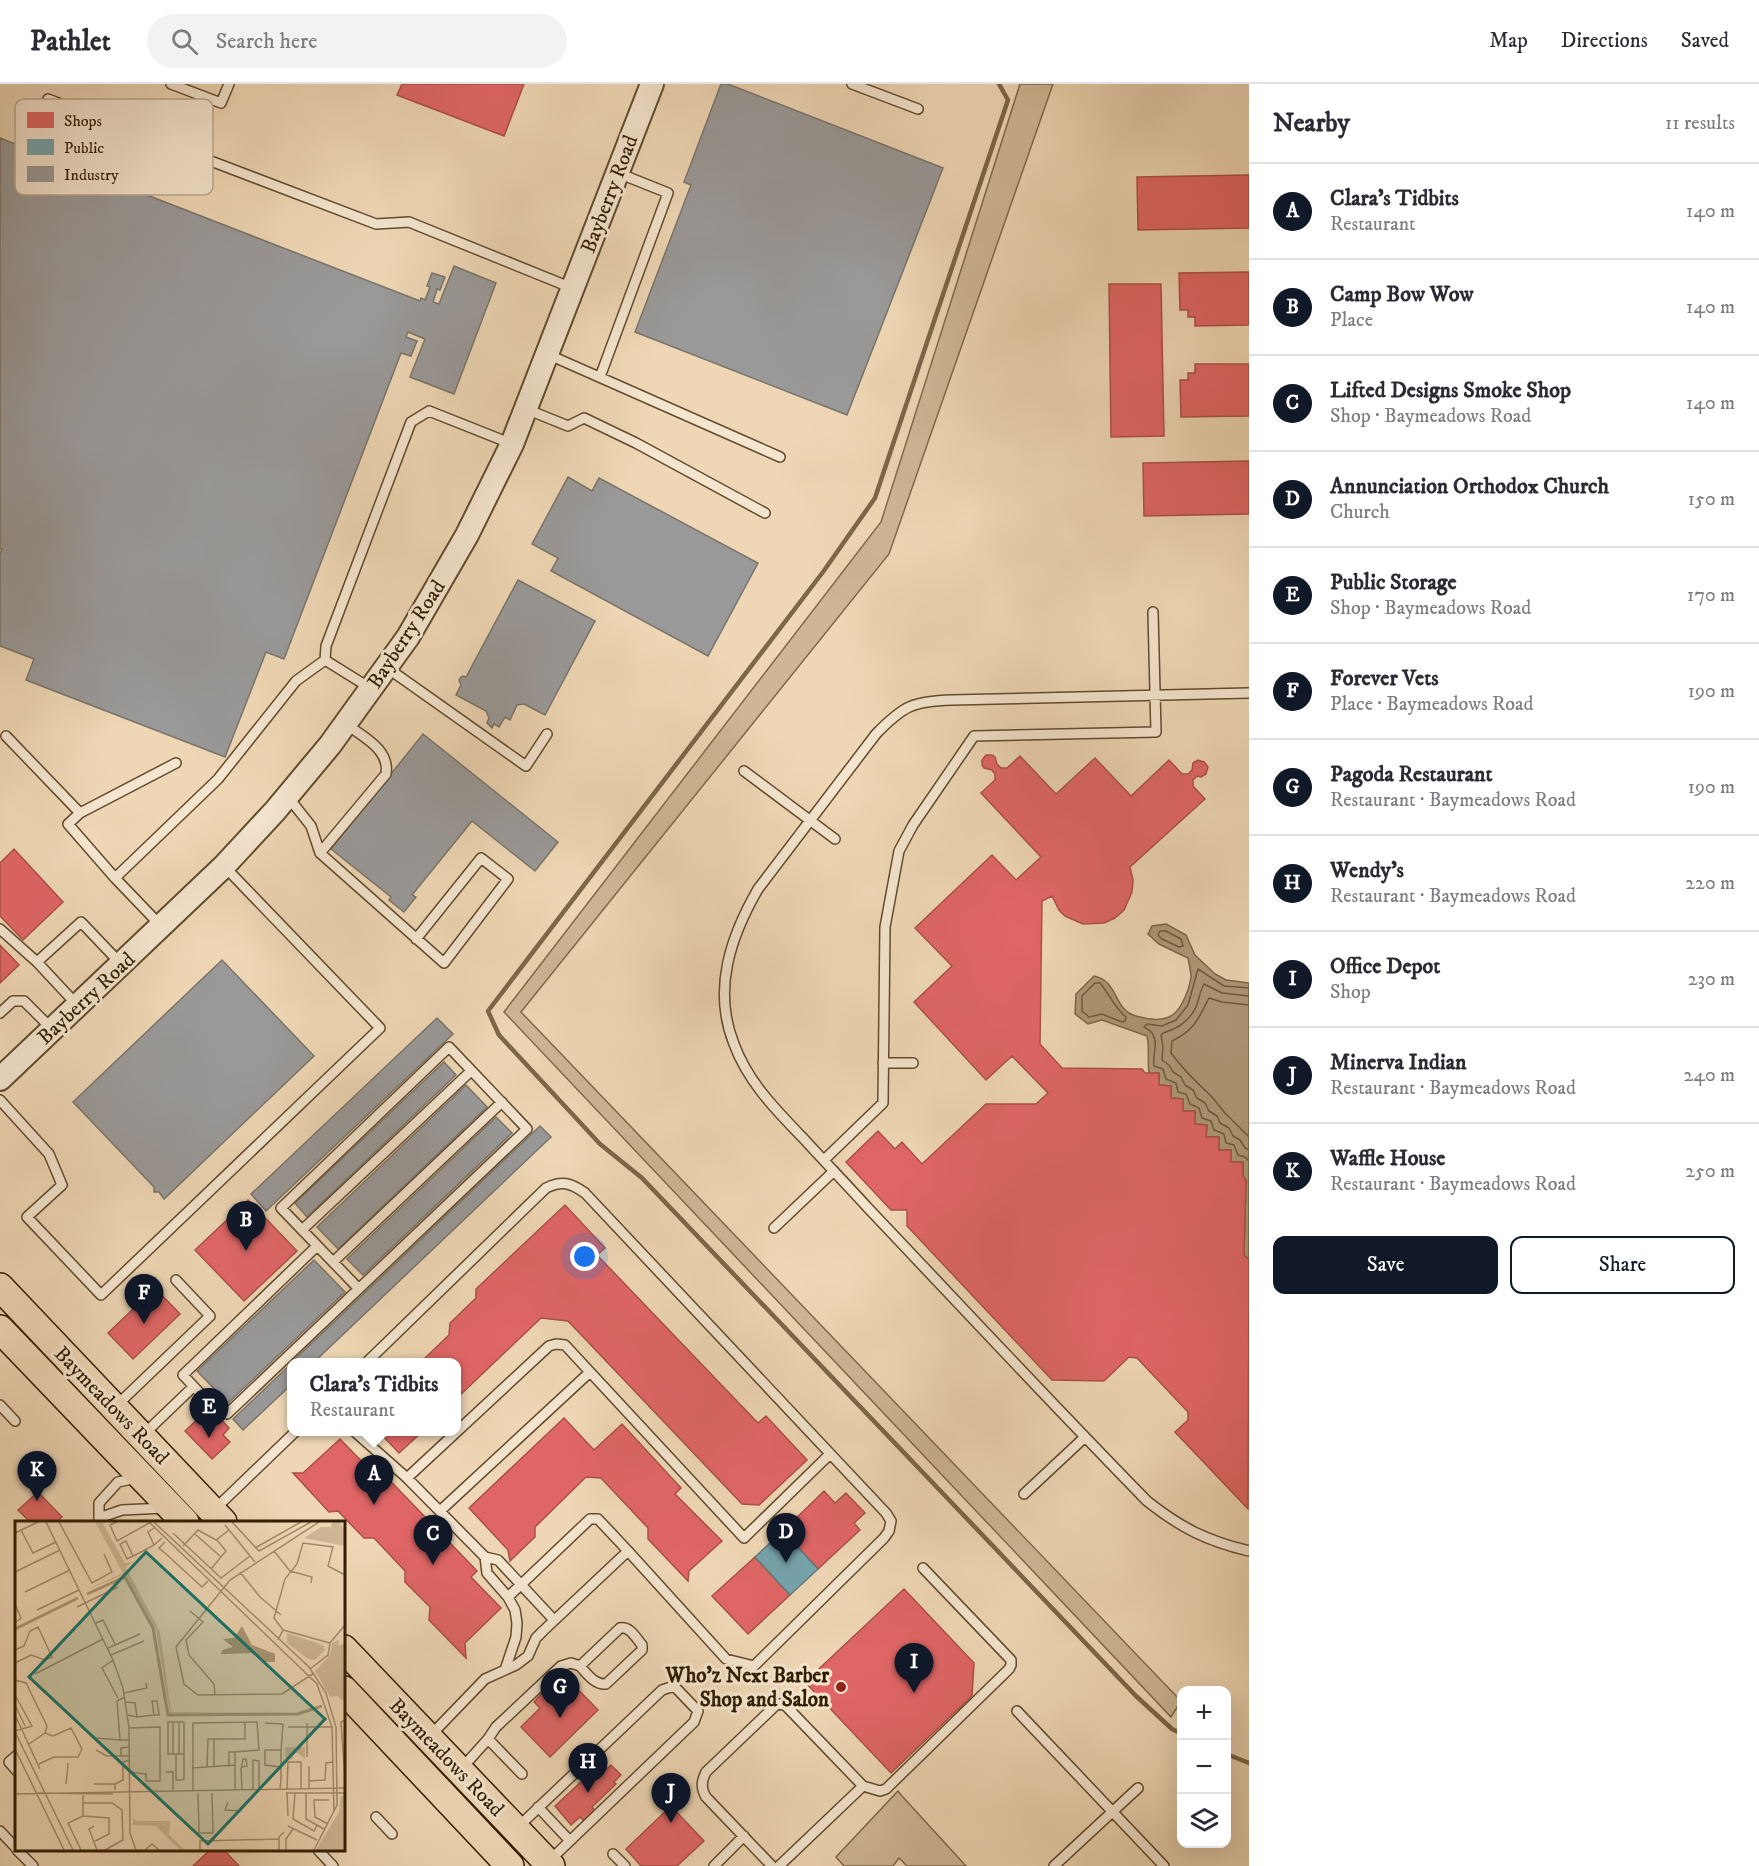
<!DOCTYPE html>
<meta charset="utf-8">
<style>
:root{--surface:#fff;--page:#f2f2f3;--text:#2b2b33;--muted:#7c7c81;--line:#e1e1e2;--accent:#111827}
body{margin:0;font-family:"IM FELL DW Pica",serif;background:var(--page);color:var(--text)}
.controls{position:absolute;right:18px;bottom:18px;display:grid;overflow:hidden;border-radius:12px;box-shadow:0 6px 24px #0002}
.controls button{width:54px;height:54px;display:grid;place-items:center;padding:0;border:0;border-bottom:2px solid var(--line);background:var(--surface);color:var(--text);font:30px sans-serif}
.you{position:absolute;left:585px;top:1173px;width:21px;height:21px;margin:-15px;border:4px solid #fff;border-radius:50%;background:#1a73e8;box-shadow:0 0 0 9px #1a73e833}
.badge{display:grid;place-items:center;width:39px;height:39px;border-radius:50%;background:var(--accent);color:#fff;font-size:20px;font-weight:700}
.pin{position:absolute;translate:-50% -50px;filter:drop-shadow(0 2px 3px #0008)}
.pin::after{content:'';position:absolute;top:32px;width:21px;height:18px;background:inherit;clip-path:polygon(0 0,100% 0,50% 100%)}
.popup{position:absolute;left:287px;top:1274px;width:174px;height:78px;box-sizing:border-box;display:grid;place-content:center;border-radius:12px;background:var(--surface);filter:drop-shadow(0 2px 4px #0005);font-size:20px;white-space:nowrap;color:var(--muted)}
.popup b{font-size:22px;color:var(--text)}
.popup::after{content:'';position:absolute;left:50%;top:100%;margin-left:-12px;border:12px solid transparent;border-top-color:var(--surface)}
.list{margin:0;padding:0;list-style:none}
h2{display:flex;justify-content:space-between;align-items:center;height:78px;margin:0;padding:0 24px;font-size:26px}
h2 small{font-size:20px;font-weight:400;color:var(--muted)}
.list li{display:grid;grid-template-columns:39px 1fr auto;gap:18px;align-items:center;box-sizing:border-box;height:96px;padding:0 24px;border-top:2px solid var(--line)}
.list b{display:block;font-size:22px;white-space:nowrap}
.list p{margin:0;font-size:20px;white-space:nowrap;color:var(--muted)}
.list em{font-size:20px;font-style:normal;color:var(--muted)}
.actions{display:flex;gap:12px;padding:18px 24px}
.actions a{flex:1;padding:14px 0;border:2px solid var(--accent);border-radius:12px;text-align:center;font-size:21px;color:var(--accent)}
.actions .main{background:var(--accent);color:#fff}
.icon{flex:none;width:33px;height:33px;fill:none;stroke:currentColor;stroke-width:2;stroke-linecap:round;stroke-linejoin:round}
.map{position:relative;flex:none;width:1249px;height:1782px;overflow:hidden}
header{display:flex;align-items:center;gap:36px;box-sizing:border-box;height:84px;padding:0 30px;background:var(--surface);border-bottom:2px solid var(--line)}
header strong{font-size:28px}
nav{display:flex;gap:33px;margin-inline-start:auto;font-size:21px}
.search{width:420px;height:54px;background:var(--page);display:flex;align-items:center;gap:15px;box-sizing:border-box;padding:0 21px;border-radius:33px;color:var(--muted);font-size:22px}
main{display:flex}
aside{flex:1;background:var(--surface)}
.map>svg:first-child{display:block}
.green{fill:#cfb796;stroke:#806a4b;stroke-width:1.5}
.water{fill:#ae9877;stroke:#7c6747;stroke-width:1.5}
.shops{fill:#e06666;stroke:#ab5047;stroke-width:1.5}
.public{fill:#76a5af;stroke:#617c7a;stroke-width:1.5}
.industry{fill:#999;stroke:#7a746b;stroke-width:1.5}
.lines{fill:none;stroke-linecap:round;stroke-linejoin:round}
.shore{stroke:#6f5a3c;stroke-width:1.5}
.stream{stroke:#7c6747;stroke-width:4.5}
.service-casing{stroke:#604c2d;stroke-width:12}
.tertiary-casing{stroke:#604c2d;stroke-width:26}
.primary-casing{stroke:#301d00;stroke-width:30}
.service{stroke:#f5e5cf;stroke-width:9}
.tertiary{stroke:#f5e5cf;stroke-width:22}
.primary{stroke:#efd7b5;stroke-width:27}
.poi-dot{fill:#8f2418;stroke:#f5e5cf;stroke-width:2}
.labels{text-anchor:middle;stroke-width:6;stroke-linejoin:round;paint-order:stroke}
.street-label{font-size:21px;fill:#301d00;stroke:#f5e5cf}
.poi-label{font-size:21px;font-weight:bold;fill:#301d00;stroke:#f5e5cf;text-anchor:end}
.inset-river{fill:none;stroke:#ae9877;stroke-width:3}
.inset-road{fill:none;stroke:#a38d6d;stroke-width:1.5}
.view{fill:#0f766e;fill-opacity:0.15;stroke:#0f766e;stroke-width:3}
.inset-edge{fill:none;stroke:#301d00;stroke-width:3}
.key{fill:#f5e5cf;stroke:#baa991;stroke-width:1.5}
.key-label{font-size:16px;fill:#301d00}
</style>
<header>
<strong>Pathlet</strong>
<div class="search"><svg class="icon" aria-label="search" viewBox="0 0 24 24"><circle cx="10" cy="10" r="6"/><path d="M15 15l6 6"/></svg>Search here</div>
<nav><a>Map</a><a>Directions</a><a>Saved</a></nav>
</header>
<main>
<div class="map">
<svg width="1249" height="1782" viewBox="0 0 1249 1782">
<rect width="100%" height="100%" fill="#efd7b5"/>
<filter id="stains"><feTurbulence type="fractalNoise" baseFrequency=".00333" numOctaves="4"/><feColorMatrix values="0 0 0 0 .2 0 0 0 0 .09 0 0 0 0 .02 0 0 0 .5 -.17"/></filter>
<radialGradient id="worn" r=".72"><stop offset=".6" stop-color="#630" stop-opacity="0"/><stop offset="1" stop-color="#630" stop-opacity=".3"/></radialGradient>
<path class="green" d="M1020,0H1053L889,470L521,928L1181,1617L1171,1633L504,928L881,438Z
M898,1707L902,1712L966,1782H907L899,1774L893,1782H844L836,1773Z"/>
<path class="water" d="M1166,840L1186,851L1195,871L1215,890L1226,896L1249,899V1176L1244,1171L1246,1096L1243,1092V1078H1231V1066H1219V1053H1206L1207,1041L1195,1040V1027H1183V1015L1171,1014V1002L1159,1001V989H1149C1147,976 1150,965 1147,952L1102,936L1088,940L1075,930L1076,910L1094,892C1119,897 1113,926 1136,932C1146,935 1160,937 1169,933C1181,928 1189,906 1191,893C1191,887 1189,880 1188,874L1159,860L1148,850L1152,842Z"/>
<path class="shops" d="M402,0H524L504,52L397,11Z
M1249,91V144L1138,146L1137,93Z
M1249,188V241L1195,242V233H1188V226H1180L1179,189Z
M1109,200H1161L1164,352L1111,353Z
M1195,280H1249V332L1181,333L1180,296H1188V289H1195Z
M1249,377V430L1144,432L1143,379Z
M986,671H992L995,673L997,680L1001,684H1007L1020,672L1056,710L1095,674L1131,712L1169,676L1182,690H1188L1192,686L1193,679L1198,676L1204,678L1208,683L1206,690L1201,693L1197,692L1193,696V702L1205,715L1130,783L1133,796L1132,808L1124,826L1115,834L1104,839L1083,840L1065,832L1059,826L1052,812L1042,817L1040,960L1062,984L1142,985L1145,989H1159V1001L1171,1002V1014L1183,1015V1027H1195V1040L1207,1041L1206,1053H1219V1066H1231V1078H1243V1092L1246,1096L1244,1171L1249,1176L1248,1425L1175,1348L1188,1336V1328L1137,1274L1129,1273L1104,1297L1052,1296L907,1142V1126H891L846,1078L878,1047L895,1065L902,1058L922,1080L986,1020H1036L1048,1009L1012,972L986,996L914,918L952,882L915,844L992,771L1016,796L1041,773L981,709L995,696V690L992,686L984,684L982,681V676Z
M14,765L63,818L23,856L0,832V779Z
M0,861L19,881L0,899Z
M248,1116L297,1167L244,1217L195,1166Z
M565,1121L605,1164L597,1171L758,1339L766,1332L807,1376L759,1421L742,1420L568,1237L541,1234L457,1314V1278H408L412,1275H424L449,1251L450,1239L476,1214V1205Z
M155,1204L180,1230L133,1275L108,1249Z
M203,1330L211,1338L218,1332L229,1344L223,1351L230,1358L212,1375L185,1347Z
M564,1334L594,1366L622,1340L681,1404L675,1410L722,1457L689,1487L688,1497L648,1455V1444L601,1394L586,1393L535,1443V1453L510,1477L508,1466L469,1424Z
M379,1348H422L399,1369Z
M340,1355L371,1387L376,1382L477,1487L471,1493L501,1524L465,1559L466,1574L429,1536L430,1523L405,1498V1487L374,1454H364L338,1427L329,1428L293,1389H303Z
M824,1407L835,1419L846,1409L865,1429L854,1439L860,1446L818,1485L783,1447Z
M38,1408L62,1433L56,1438H30L18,1426Z
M755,1473L790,1511L748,1550L712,1512Z
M904,1505L974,1579L972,1612L891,1689L805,1598Z
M566,1593L598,1626L550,1673L521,1643L540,1624L534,1618L545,1606L549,1609Z
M611,1681L621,1691L614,1698L616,1700L592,1723L596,1728L585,1738L580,1733L571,1741L555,1722L597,1683L603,1688Z
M671,1722L704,1757L677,1782H641L626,1765Z
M210,1766H224L239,1782H193Z"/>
<path class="public" d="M783,1447L818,1485L790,1511L755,1473Z"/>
<path class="industry" d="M721,0H728L943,84L847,331L635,248L691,101L684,98Z
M0,54L420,217L421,214L425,216L430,203L427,202L432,189L445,193L440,206L437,205L433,218L439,220L454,182L496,199L454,310L410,293L425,255L408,248L406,253L417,257L411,272L401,269L284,575L266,568L225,673L26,596L34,575L0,562V470L2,465H0Z
M568,393L592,407L599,394L758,479L708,572L551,487L558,474L532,460Z
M518,496L595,537L545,631L524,620L517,621L510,636L505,633L499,643L494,640L492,644L487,639L489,634L486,627L456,611L461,601L459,596L461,593L463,592L466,593Z
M423,650L558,758L535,787L472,737L412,811L416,813L404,828L389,816L391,813L331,765Z
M222,876L314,972L164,1115L159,1108H154V1103L73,1018Z
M437,934L453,950L266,1127L251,1110Z
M444,978L456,991L307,1133L295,1119Z
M466,1001L487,1023L338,1165L317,1143Z
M496,1033L512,1049L363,1191L347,1175Z
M540,1042L551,1053L314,1278H292Z
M314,1176L345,1208L228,1319L197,1287Z
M292,1279V1300L243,1346L233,1335Z"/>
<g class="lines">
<path class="shore" d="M1160,847H1166L1181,855L1183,862L1179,863L1162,855L1158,851Z
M1095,899H1100C1111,912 1113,922 1126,933L1125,937L1122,938L1102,930L1089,933L1082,927V912Z
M1249,904L1224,902L1198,885L1188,921L1176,936L1162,942L1147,940L1144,943C1147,945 1150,946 1152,949C1159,958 1152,972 1154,982L1163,985L1166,995L1176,999L1178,1008L1186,1010L1190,1020L1199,1024L1202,1034L1211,1037L1214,1046L1224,1050L1226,1059L1234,1061L1238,1071L1245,1073L1249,1077
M1249,912L1222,909L1204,900C1200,907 1199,915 1196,923C1189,938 1177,945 1163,949L1161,952L1163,962L1162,976L1169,981L1173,988L1181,993L1185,1001L1193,1006L1197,1014L1205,1019L1209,1027L1217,1032L1220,1039L1229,1044L1233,1052L1240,1056L1245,1064L1249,1066
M1249,921L1222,918L1209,914C1198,935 1195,946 1172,957L1171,969C1182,984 1196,998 1210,1011C1217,1018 1222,1027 1229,1033C1236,1040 1242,1046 1249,1053"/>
<path class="stream" d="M999,0L1008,16L875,414L823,488L488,927L499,951L600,1060L642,1094L1136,1612L1172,1645L1182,1650
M1226,1670L1249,1679"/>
<defs>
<path id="service" d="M171,0L221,19L229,0
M852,0L918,25
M48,15L376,140L409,138L572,204
M547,270L780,373
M600,293L668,109L618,89
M526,325L568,342L584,334L636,359L765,429
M325,576L326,562L411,338L429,327L512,360
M386,583L526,682L547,650
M1249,609L952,616C913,617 903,622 876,650L758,805C731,852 712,905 734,960C748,998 776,1026 803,1054C825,1078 847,1101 868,1124C961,1222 1053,1321 1147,1417C1181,1444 1207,1457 1249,1467
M6,652L80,729L68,740L115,794
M744,687L835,755
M288,713L311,742L320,769L444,879L508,795L481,774L416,855
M80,729L176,679
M320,769L386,690C390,665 363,653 346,640
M161,842L115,794L218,695L296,597L325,576L370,604
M0,845L37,878
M78,922L37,878L81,838L121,880
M0,929L13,917H24L52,945
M883,979H913
M0,1016L49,1070L62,1101L27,1133L101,1211L380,944L224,782
M824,1076L883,1019L885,843L899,767L913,741L974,652L1156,648L1153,528
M774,1144L834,1087
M302,1146L471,987
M317,1162L183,1291L212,1322L227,1330L527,1045L449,963L281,1124L359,1205
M333,1178L502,1018
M367,1278L546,1104C562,1096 571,1099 585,1109L886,1429L891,1437L889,1447L884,1454L754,1582L726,1575L628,1467L543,1547L536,1554L528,1572L516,1581L485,1595L430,1652
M0,1321L15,1337
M116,1322L210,1232L176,1196
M355,1348L407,1394L485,1473L498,1476L554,1536
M143,1351L193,1303
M137,1394L118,1398L99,1419V1434L122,1426L165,1424
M407,1394L549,1262L556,1260L565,1261L744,1454L830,1370
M1024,1410L1085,1353
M215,1425L295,1348
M440,1427L590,1288
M485,1473L487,1489L508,1513L515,1526L517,1539L516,1553L505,1586
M508,1513L590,1435H598L628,1467
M1017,1627L1164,1782
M488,1655L522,1690
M16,1672L9,1678L16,1686
M462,1684L488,1655L496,1643L561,1582L571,1579L580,1582L620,1544C630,1542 636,1554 642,1561V1566L606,1600C595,1601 587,1590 580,1582
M863,1702L880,1707L886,1705L1009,1585L1011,1581V1576L923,1484
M538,1723L570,1757
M376,1733L392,1750
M517,1744L662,1606L674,1602L698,1627L694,1638L549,1777
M0,1747L16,1764
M17,1766L33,1782
M318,1766L333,1782
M613,1770L625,1782
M714,1782L744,1752
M772,1782L706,1713C701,1704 701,1698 706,1688L776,1621L781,1620L786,1622L863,1702L779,1782
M1054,1782L1138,1704"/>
<path id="tertiary" d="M0,995L224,782L275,727L330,661L408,553L467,451L512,360L652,0"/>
<path id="primary" d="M0,1203L223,1438
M0,1245L185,1438
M344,1565L551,1782
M344,1606L510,1782"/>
</defs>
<use href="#service" class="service-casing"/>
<use href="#tertiary" class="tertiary-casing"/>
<use href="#primary" class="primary-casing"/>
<use href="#service" class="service"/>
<use href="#tertiary" class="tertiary"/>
<use href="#primary" class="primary"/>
</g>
<circle class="poi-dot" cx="841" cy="1603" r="6"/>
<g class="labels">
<g class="street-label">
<text transform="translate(609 110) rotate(-69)" y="7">Bayberry Road</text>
<text transform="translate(406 550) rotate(-57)" y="7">Bayberry Road</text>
<text transform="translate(86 914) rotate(-43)" y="7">Bayberry Road</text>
<text transform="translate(112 1321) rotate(46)" y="7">Baymeadows Road</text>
<text transform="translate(447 1673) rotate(46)" y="7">Baymeadows Road</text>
</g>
<g class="poi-label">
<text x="829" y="1598">Who'z Next Barber<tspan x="829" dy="24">Shop and Salon</tspan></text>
</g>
</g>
<g transform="translate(15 1437)">
<rect width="330" height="330" fill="#efd7b5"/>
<path d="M80,1H87L110,42L118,41L111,46L145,111L156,191L288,192H155L141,109L110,53L69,70L108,52ZM317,1H325L330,10V25L289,17L306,6H316ZM272,112L308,124L310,129L300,139L293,138L272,122ZM324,119L323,125L330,122V178L327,179L323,175L315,176L300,150L315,134L317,122ZM270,226H290V238L283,232H277L278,238H271ZM326,275H330V329H301L324,291ZM118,297L122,300H155L154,314L170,329H165L141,305L118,304Z" fill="#cfb796"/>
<path d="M227,105L237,124L260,133V141H248L239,132L206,133L207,129L218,126L208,118L219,117Z" fill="#ae9877"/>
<path class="inset-river" d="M72,73L110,56L138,107L153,194L283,193L307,185M0,108L63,77"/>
<path class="inset-road" d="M31,1L98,139L108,167L114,207L115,312L121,329M44,1L77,62L97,51L89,33M102,1L95,4L102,20L136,1M134,1L302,163L317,206L319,290M139,1L294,146L311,172L321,206L322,284L299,329M217,1L244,30L296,1M210,4L240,41M139,7L133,11L139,24M6,9L18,32L41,21M0,12L23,1M158,12L206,57L235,35M180,13L206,36M150,21L144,27L151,33L187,66L193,60M168,25L183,9L201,19L214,9M240,27L286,1M259,30L275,50L297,56L296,62M118,35L111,20L105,23L112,38L128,30L139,24L147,17M196,48L211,30L202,19M0,51L45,29M225,51L245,76L266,94M10,71L55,49M0,83L6,97L0,102M62,86L103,66M22,89L64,69M175,90L188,101L171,119L174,134L199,163L200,174M81,102L88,99L100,123M268,109L259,97L270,58L282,43L288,22L318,26L313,45L330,54M263,119L268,109L315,122L313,134L295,148M315,122L330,104M93,127L125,113M0,129L9,125L15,110L23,106L37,136L30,139L16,134L0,142M96,134L129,120M98,139L87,147L103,177M299,152L267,173L183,174L169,163L161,126L215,59L304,1M20,153L88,118M0,159L11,162L32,205L30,212M109,172L132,167L131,162M0,174L17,205L0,210M110,176L102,180L105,219H114M111,181L120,182L122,196M0,184L10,205M0,194L25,248M113,194L122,196L139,194H144L142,180H137L139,194M330,199L326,201L330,257M158,201V233M164,201V233M250,202L268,203L266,229M292,202V236M273,206H317M114,207L145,206V260H131V253L114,251M0,211L58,329M80,217L105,219M14,223L30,212L38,215L56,207L67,228L63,236H39L24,243M114,226L106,227V235H114M0,228L49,329M81,229L92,235H106M161,233V259H167L169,258V201H153V233H169M294,245V267M192,246L193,218H230V201M199,246V218M214,246V231H220M177,247L220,244M151,251H158V269M294,260L310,259L311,242L318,241M51,263L53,242M79,263H100V269M100,263L108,259V241L114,239M227,268L226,248L228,238H231L232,245L227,246M238,268V239L244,240V268M265,268L266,258V229H250V244L266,246M272,268L273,241H286V267M178,269V202L242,201L244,229L220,231V268M22,272L98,273M183,272L184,312H198L197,272M271,272H330M272,272L273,295M280,272L278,298L299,310L302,304M291,272V298L309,308M0,273L330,267M213,281L210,289L227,290M67,282H97L107,289L108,319L90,329M68,295L94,297V313L80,320M313,303L300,296L299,279H314M79,305L74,308L82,329M273,305L302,319M66,329L53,302L68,295V274M130,329L137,323L144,329M185,329V320L264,318M264,329V316L269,311M271,329V318L278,308"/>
<path class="view" d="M131,31L310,198L193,323L14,156Z"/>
<rect width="330" height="330" class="inset-edge"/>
</g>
<rect x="15" y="15" width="198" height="96" rx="9" class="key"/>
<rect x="27" y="28" width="27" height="16" fill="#e06666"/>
<rect x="27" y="55" width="27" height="16" fill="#76a5af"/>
<rect x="27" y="82" width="27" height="16" fill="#999"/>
<g class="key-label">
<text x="64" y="42">Shops</text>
<text x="64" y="69">Public</text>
<text x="64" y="96">Industry</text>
</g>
<rect width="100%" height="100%" filter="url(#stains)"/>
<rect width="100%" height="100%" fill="url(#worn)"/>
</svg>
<div class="controls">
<button>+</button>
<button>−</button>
<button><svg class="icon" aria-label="layers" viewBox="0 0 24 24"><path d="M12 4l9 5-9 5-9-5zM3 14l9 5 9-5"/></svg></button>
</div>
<div class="you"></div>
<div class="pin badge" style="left:374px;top:1421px">A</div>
<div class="popup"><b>Clara's Tidbits</b>Restaurant</div>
<div class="pin badge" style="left:246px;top:1167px">B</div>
<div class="pin badge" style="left:433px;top:1481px">C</div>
<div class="pin badge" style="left:786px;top:1479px">D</div>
<div class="pin badge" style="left:209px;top:1354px">E</div>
<div class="pin badge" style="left:144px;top:1240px">F</div>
<div class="pin badge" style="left:560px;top:1634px">G</div>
<div class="pin badge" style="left:588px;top:1709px">H</div>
<div class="pin badge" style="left:914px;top:1609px">I</div>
<div class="pin badge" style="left:671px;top:1739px">J</div>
<div class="pin badge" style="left:37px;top:1417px">K</div>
</div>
<aside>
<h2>Nearby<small>11 results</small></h2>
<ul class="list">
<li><span class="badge">A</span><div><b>Clara's Tidbits</b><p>Restaurant</p></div><em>140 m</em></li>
<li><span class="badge">B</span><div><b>Camp Bow Wow</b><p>Place</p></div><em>140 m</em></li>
<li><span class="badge">C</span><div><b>Lifted Designs Smoke Shop</b><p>Shop · Baymeadows Road</p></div><em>140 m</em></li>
<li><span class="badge">D</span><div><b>Annunciation Orthodox Church</b><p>Church</p></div><em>150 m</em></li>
<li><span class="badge">E</span><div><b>Public Storage</b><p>Shop · Baymeadows Road</p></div><em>170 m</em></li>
<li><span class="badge">F</span><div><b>Forever Vets</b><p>Place · Baymeadows Road</p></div><em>190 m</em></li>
<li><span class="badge">G</span><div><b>Pagoda Restaurant</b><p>Restaurant · Baymeadows Road</p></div><em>190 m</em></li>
<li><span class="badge">H</span><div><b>Wendy's</b><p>Restaurant · Baymeadows Road</p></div><em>220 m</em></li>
<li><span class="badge">I</span><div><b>Office Depot</b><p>Shop</p></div><em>230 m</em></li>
<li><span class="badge">J</span><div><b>Minerva Indian</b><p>Restaurant · Baymeadows Road</p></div><em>240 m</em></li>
<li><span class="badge">K</span><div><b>Waffle House</b><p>Restaurant · Baymeadows Road</p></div><em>250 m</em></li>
</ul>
<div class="actions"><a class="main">Save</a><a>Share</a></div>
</aside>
</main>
